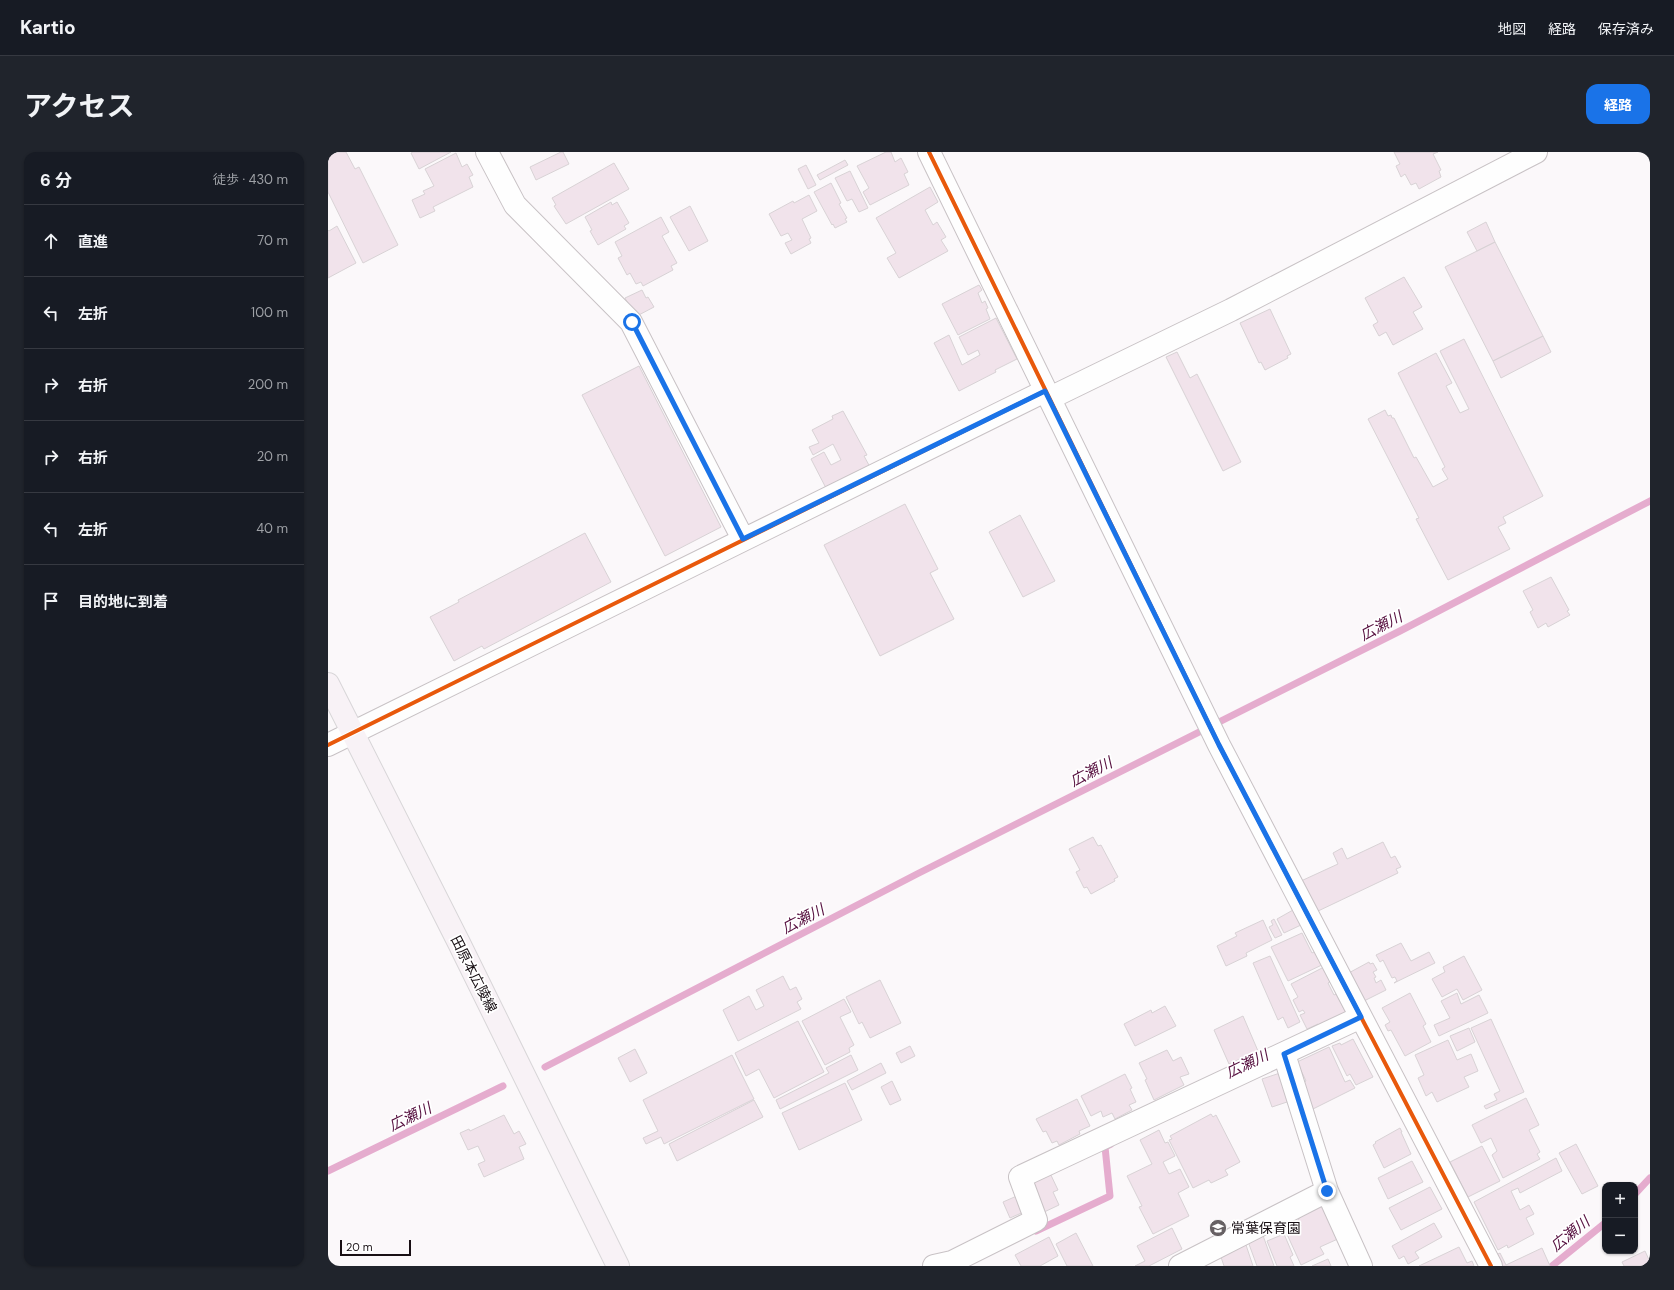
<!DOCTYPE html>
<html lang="ja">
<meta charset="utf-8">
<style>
:root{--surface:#171b24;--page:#20242c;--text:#f1f3f6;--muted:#9ea1a6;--line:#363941;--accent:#1a73e8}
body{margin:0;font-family:"DM Sans","Noto Sans JP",sans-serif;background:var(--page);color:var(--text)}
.controls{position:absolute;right:12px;bottom:12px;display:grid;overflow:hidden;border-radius:8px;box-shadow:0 1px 3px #0004}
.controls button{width:36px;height:36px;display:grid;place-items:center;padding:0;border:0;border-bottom:1px solid var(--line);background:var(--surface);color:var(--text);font:20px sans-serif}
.scale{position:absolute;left:12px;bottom:10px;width:71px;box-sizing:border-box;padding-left:4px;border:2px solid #180f14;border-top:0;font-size:11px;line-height:14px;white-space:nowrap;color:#180f14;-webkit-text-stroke:3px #fff;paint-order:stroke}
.stop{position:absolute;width:12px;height:12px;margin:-9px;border:3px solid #1a73e8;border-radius:50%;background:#fff}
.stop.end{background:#1a73e8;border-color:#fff;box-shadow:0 1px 4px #0008}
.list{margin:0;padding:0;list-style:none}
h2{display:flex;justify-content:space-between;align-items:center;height:52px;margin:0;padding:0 16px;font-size:17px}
h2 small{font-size:13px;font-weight:400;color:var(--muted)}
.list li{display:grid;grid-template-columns:26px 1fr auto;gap:12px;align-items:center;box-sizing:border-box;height:72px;padding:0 16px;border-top:1px solid var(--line)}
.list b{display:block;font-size:15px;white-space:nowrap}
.list em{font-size:13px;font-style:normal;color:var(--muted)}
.icon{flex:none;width:22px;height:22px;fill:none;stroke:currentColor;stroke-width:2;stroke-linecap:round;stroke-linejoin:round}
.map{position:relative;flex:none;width:1322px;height:1114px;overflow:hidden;border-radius:12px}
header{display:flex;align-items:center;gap:24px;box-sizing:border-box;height:56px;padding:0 20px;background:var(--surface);border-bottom:1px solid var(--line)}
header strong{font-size:19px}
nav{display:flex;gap:22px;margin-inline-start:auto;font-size:14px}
.intro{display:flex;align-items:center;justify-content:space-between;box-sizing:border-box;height:96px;padding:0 24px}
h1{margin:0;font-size:28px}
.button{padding:10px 18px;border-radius:12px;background:var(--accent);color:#fff;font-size:14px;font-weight:700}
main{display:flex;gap:24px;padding:0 24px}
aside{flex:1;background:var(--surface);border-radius:12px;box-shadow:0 1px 3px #0004}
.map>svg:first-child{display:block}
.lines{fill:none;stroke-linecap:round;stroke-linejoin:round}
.stream{stroke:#e5acce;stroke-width:7}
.building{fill:#f1e3eb;stroke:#d8d2d5}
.minor-casing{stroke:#c8c2c5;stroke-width:24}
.major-casing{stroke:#d8d6d8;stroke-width:24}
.minor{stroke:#fefefe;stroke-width:22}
.major{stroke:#f8f2f6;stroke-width:22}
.cycleway-casing{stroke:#fff;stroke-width:6}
.cycleway{stroke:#e8590c;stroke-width:4}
.route{stroke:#1a73e8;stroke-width:5}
.labels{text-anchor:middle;stroke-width:3.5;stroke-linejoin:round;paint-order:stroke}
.street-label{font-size:14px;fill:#180f14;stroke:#fff}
.poi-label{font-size:14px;fill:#180f14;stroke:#fff;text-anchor:start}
.water-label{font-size:15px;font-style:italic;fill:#571140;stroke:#fff}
</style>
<header>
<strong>Kartio</strong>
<nav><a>地図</a><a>経路</a><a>保存済み</a></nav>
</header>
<div class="intro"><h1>アクセス</h1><a class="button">経路</a></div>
<main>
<aside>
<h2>6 分<small>徒歩 · 430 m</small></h2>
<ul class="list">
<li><svg class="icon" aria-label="ahead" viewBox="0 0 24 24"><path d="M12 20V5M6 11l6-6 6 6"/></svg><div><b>直進</b></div><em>70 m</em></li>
<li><svg class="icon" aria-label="left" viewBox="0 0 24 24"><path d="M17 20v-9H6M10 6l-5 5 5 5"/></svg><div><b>左折</b></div><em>100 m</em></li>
<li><svg class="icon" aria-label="right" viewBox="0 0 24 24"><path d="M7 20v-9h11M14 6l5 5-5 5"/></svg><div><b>右折</b></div><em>200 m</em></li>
<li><svg class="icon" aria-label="right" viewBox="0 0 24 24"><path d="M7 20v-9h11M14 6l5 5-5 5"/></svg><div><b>右折</b></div><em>20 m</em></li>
<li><svg class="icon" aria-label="left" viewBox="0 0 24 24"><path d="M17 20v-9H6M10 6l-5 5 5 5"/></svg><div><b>左折</b></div><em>40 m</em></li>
<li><svg class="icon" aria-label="arrive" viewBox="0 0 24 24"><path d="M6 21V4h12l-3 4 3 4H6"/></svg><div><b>目的地に到着</b></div></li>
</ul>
</aside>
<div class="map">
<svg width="1322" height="1114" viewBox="0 0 1322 1114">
<rect width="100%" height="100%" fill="#fbf8fa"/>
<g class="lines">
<path class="stream" d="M217,915L589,722L1072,479L1322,349
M0,1019L175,934
M1307,1042L1322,1026
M708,1079L782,1044L777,995L783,992
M1224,1114L1277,1071"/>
</g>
<path class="building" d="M2,0H18L27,17L31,15L70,93L35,111L0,40V1Z
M85,0H123L91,17L83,1Z
M233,0H235L241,12L208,28L202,15Z
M558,0H563L567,10L573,6L580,20L576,22L581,33L542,53L535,40L541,36L529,14Z
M1066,0H1110L1105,2L1113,18L1111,19L1113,25L1091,37L1088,31L1083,33L1077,22L1073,25L1068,14L1072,12Z
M128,1L134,15L139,12L145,23L141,25L145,35L105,55L107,59L92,66L84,48L97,42L95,39L106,34L97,17Z
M517,8L520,13L492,28L489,23Z
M286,11L301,37L238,72L226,54L228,53L224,46Z
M478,13L488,33L480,37L470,17Z
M522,19L540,56L531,60L524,47L519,49L507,26Z
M503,31L513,51L511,52L519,66L517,67L519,70L507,76L505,72L504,73L486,40Z
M602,35L610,50L597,58L605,73L609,70L618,85L613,88L620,99L571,126L559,106L568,101L548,66Z
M481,43L489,59L474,67L483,86L481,87L483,91L463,102L457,91L464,88L460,81L453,84L441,62L465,49L466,51Z
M283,50L284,53L289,50L301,71L296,74L298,77L270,93L262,79L264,78L257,65Z
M362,54L380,89L361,99L342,65Z
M333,65L341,80L334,84L349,111L343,114L345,118L315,134L313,130L308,132L302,121L299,123L290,106L294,104L287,90Z
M1158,70L1167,90L1149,99L1139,80Z
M9,74L28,111L0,126V78L1,79Z
M1167,90L1215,184L1165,209L1117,115Z
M1076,125L1094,155L1085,160L1095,177L1065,193L1058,180L1051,184L1045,173L1050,170L1037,146Z
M651,133L654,138L650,141L654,151L657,149L660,156L658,157L662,167L630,183L614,152Z
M314,138L318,146L320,145L326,155L307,165L297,146Z
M942,157L963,202L959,204L960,206L937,218L933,210L931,211L912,171Z
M668,166L689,207L667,218L668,220L631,239L606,191L621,183L634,213L652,203L650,198L640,203L631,185Z
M1215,184L1223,200L1173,226L1165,209Z
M1136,187L1215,344L1175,365L1178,371L1170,375L1182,397L1120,428L1088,367L1091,366L1040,267L1057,258L1060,264L1063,263L1064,266H1066L1086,306L1088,305L1105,335L1120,327L1114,317L1117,315L1070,221L1108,201L1124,231L1118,234L1132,261L1141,257L1112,199Z
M849,200L862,226L869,222L913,310L895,319L838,205Z
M311,214L393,375L337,404L254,243Z
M515,259L539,303L536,304L542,315L499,338L483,307L496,300L503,313L513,308L505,292L485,303L481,295L491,291L484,278L505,267L504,264Z
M577,352L610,417L602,421L626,467L552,504L496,393Z
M692,363L727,429L695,445L661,380Z
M257,381L283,430L156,497L154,494L126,509L102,465L131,450L130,448Z
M1223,425L1241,458L1239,459L1242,463L1220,475L1218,471L1210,476L1202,460L1205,458L1195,439Z
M765,685L770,694L773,693L790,725L786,727L787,729L763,742L759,735L756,736L748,720L752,718L741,697Z
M1055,690L1063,706L1067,704L1073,715L1068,717L1070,721L988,760L973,729L1010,712L1005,701L1014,696L1019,707Z
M965,758L973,773L956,781L949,767Z
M946,767L954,783L947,786L941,775L945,773L943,769Z
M935,768L944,788L918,801L919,804L898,814L889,794L909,784L907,781Z
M974,781L984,801L990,798L996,812L960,829L943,795Z
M1073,791L1083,809L1101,800L1107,811L1066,831L1069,829L1067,825L1064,826L1055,808L1052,810L1048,803Z
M942,804L972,870L960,876L955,865L950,868L925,811Z
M1136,804L1154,838L1135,848L1129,837L1114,845L1104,827L1117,820L1115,815Z
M1041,810L1042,812L1045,811L1049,818L1045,820L1048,825L1046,826L1048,831L1053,828L1058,838L1032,851L1017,823Z
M996,815L1003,829L1000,831L1006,843L1008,842L1019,863L992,877L990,872L979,877L972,863L977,861L975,858L971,860L965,848L970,845L963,832Z
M455,824L462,838L468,835L474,847L469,850L473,857L410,889L395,858L421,844L428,858L436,854L428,838Z
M552,828L573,871L542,886L534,870L531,872L518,845Z
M1082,841L1098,872L1095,874L1103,890L1077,904L1063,878L1060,879L1057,873L1062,870L1054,856Z
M1129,841L1133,852L1151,843L1160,861L1111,884L1106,873L1122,866L1113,849Z
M516,847L523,860L512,865L526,893L521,896L522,900L497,913L474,869Z
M837,854L848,874L807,894L796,872L823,858L824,861Z
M915,864L930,899L901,912L886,878Z
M1163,867L1196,940L1158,957L1156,954L1169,948L1166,942L1172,939L1143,876Z
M470,869L496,920L446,946L431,917L418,924L407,901Z
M1141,876L1147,890L1129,899L1122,884Z
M1025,887L1045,925L1028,933L1022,922L1019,924L1004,894L1012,891L1013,893Z
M1120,888L1129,908L1143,902L1150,919L1136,925L1141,935L1109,950L1104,940L1098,944L1090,926L1096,923L1087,903Z
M582,894L587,904L573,911L568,901Z
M1001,895L1017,930L1022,928L1027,936L985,957L974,931L978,929L969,910Z
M307,897L319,921L302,930L290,906Z
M839,898L845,909L853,905L861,922L852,925L856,933L826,948L817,928L819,927L811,911Z
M404,903L426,947L336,992L333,985L318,992L315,986L330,979L315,948Z
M523,903L530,918L452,957L448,948L501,921L498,916Z
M553,911L558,921L524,938L519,929Z
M952,921L962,949L944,955L934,927Z
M797,922L804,936L802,937L808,950L801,953L804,958L787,967L784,961L775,965L773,959L763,964L753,944Z
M564,929L573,948L562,953L553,935Z
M517,931L534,968L471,998L454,961Z
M1198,946L1211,973L1201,978L1212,1000L1209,1002L1212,1007L1175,1026L1164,1003L1169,999L1163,986L1153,991L1144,973Z
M749,947L762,974L751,979L752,982L731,993L729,989L724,991L718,979L715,980L708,967Z
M426,948L435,965L349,1009L341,992Z
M883,962L885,965L888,963L912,1010L897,1018L900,1023L883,1031L881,1028L865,1036L841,988L844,987L842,984Z
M176,963L186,982L191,979L198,992L191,995L196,1007L156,1025L150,1012L157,1009L150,994L140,998L132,981L141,977L142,979Z
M1072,976L1074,980H1073L1083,1002L1056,1016L1045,993L1048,991L1047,990Z
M831,978L837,991L840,990L847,1004L835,1010L841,1022L852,1017L861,1035L850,1041L861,1064L825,1082L811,1055L814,1054L799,1024L824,1012L812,988Z
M1248,992L1270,1034L1254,1042L1231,1001Z
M1154,994L1172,1029L1140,1045L1122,1010Z
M1228,1006L1234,1019L1192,1041L1190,1036L1183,1039L1192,1058L1201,1053L1206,1062L1198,1066L1206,1082L1180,1096L1179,1093L1170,1098L1146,1050Z
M1084,1009L1095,1030L1060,1047L1050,1026Z
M721,1019L730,1038L725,1040L731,1053L714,1061L700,1029Z
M1102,1035L1114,1057L1073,1078L1061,1056Z
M691,1043L698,1059L682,1066L675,1050Z
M995,1050L1012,1086L992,1095L996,1102L973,1113L958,1080L973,1074L970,1067L972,1066L970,1061Z
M1106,1071L1114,1085L1087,1100L1091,1106L1080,1112L1076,1104L1071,1107L1064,1094Z
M844,1076L854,1097L821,1114H807L817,1109L809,1094Z
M933,1078L946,1114H929L918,1084Z
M748,1081L765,1114H739L728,1092Z
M956,1082L965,1103L962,1105L966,1114H949L939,1089Z
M721,1085L730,1104L712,1114H693L687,1103Z
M917,1090L925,1114H896L891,1099Z
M1131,1095L1139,1111L1144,1109L1146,1114H1091Z
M1214,1096L1222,1114H1174L1168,1103L1172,1101L1178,1113Z
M1317,1099L1322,1110V1114H1296L1294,1110Z
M1000,1107L1003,1114H984Z"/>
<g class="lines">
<defs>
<path id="minor" d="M159,0L187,53L303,170L415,387
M601,0L891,593L1163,1114
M722,246L903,158L1208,0
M0,593L717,239
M956,902L999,1039L1033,1114
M606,1114L624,1110L708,1068L692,1025L1033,865
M852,1114L999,1039"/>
<path id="major" d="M0,532L131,791L290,1114"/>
</defs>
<use href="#minor" class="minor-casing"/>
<use href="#major" class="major-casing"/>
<use href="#minor" class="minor"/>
<use href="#major" class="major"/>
<defs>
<path id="cycleway" d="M601,0L891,593L1163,1114
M0,593L717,239"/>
</defs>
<use href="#cycleway" class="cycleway-casing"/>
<use href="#cycleway" class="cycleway"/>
</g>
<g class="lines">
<path class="route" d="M304,170L415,387L717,239L891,593L1033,865L956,902L999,1039"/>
</g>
<defs>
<symbol id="school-disc" viewBox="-11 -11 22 22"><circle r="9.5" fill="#676164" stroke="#fff"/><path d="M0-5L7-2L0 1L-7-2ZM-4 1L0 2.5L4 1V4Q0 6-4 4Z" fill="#fff"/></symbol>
</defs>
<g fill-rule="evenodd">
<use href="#school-disc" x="880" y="1066" width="20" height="20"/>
</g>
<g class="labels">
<g class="street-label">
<text transform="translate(146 822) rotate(63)" y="5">田原本広陵線</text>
</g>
<g class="poi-label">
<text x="903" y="1081">常葉保育園</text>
</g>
<g class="water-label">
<text transform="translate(1053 474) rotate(-27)" y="5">広瀬川</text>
<text transform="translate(763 620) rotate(-27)" y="5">広瀬川</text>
<text transform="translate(475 767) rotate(-27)" y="5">広瀬川</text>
<text transform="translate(919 912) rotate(-26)" y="5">広瀬川</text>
<text transform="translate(82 965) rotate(-26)" y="5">広瀬川</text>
<text transform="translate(1242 1082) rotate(-39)" y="5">広瀬川</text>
</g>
</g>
</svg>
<div class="controls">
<button>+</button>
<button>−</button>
</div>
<div class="scale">20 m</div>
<div class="stop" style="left:304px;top:170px"></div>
<div class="stop end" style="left:999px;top:1039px"></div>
</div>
</main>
